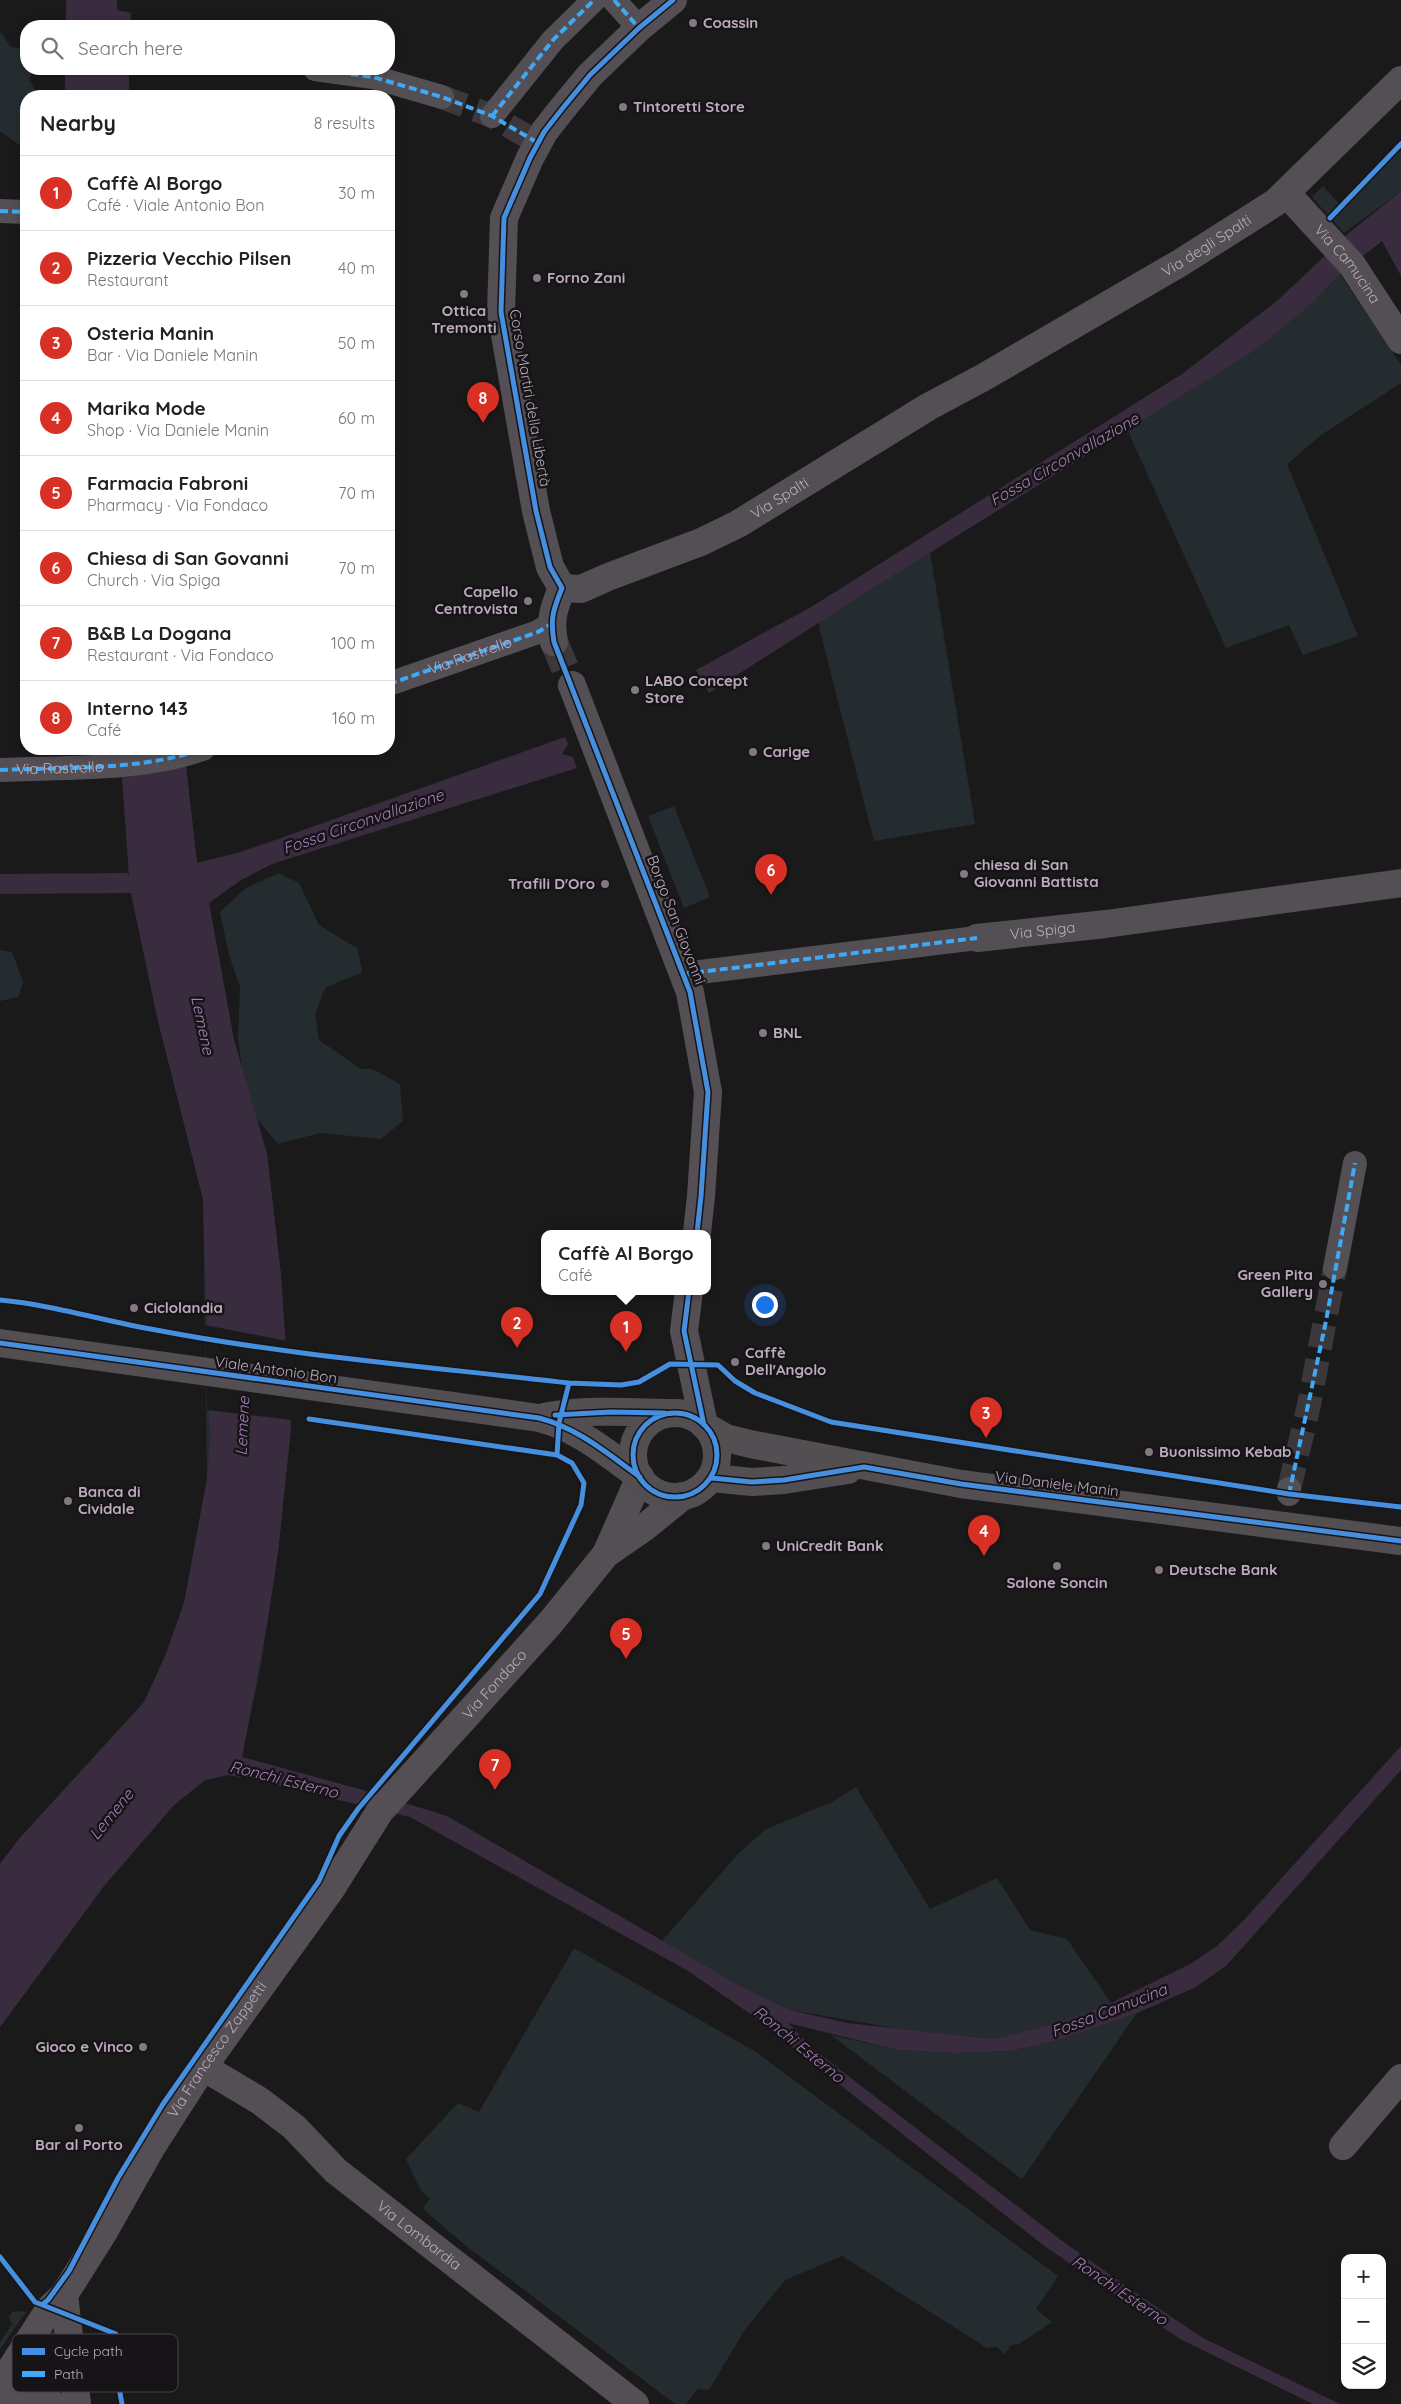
<!DOCTYPE html>
<meta charset="utf-8">
<style>
:root{--surface:#fff;--page:#f2f2f2;--text:#222;--muted:#767676;--line:#e0e0e0;--accent:#d93025}
body{margin:0;font-family:Quicksand,sans-serif;background:var(--page);color:var(--text)}
.controls{position:absolute;right:15px;bottom:15px;display:grid;overflow:hidden;border-radius:10px;box-shadow:0 2px 8px #0003}
.controls button{width:45px;height:45px;display:grid;place-items:center;padding:0;border:0;border-bottom:1px solid var(--line);background:var(--surface);color:var(--text);font:25px sans-serif}
.you{position:absolute;left:764px;top:1304px;width:18px;height:18px;margin:-12px;border:4px solid #fff;border-radius:50%;background:#1a73e8;box-shadow:0 0 0 8px #1a73e833}
.badge{display:grid;place-items:center;width:32px;height:32px;border-radius:50%;background:var(--accent);color:#fff;font-size:16px;font-weight:700}
.pin{position:absolute;translate:-50% -41px;filter:drop-shadow(0 1px 2px #0008)}
.pin::after{content:'';position:absolute;top:26px;width:18px;height:15px;background:inherit;clip-path:polygon(0 0,100% 0,50% 100%)}
.popup{position:absolute;left:541px;top:1230px;width:170px;height:65px;box-sizing:border-box;display:grid;place-content:center;border-radius:10px;background:var(--surface);filter:drop-shadow(0 1px 4px #0005);font-size:16px;white-space:nowrap;color:var(--muted)}
.popup b{font-size:19px;color:var(--text)}
.popup::after{content:'';position:absolute;left:50%;top:100%;margin-left:-10px;border:10px solid transparent;border-top-color:var(--surface)}
.list{margin:0;padding:0;list-style:none}
h2{display:flex;justify-content:space-between;align-items:center;height:65px;margin:0;padding:0 20px;font-size:21px}
h2 small{font-size:16px;font-weight:400;color:var(--muted)}
.list li{display:grid;grid-template-columns:32px 1fr auto;gap:15px;align-items:center;box-sizing:border-box;height:75px;padding:0 20px;border-top:1px solid var(--line)}
.list b{display:block;font-size:19px;white-space:nowrap}
.list p{margin:0;font-size:16px;white-space:nowrap;color:var(--muted)}
.list em{font-size:16px;font-style:normal;color:var(--muted)}
.icon{flex:none;width:28px;height:28px;fill:none;stroke:currentColor;stroke-width:2;stroke-linecap:round;stroke-linejoin:round}
.map{position:relative;flex:none;width:1401px;height:2404px;overflow:hidden}
.search{position:absolute;background:var(--surface);box-shadow:0 2px 8px #0003;left:20px;top:20px;width:375px;height:55px;display:flex;align-items:center;gap:12px;box-sizing:border-box;padding:0 18px;border-radius:20px;color:var(--muted);font-size:19px}
.panel{position:absolute;background:var(--surface);box-shadow:0 2px 8px #0003;left:20px;top:90px;width:375px;height:665px;border-radius:20px}
.map>svg:first-child{display:block}
.green{fill:#252c2f}
.water{fill:#382c3e}
.pier{fill:#1b1a1b}
.lines{fill:none;stroke-linecap:round;stroke-linejoin:round}
.pedestrian-tunnel{stroke:#3b373b;stroke-width:24;stroke-dasharray:24 12;stroke-linecap:butt}
.minor-tunnel{stroke:#3b373b;stroke-width:28;stroke-dasharray:28 14;stroke-linecap:butt}
.pedestrian{stroke:#544f54;stroke-width:24}
.minor{stroke:#544f54;stroke-width:28}
.tertiary{stroke:#544f54;stroke-width:28}
.secondary{stroke:#524e52;stroke-width:28}
.quiet{stroke:#3fa9f5;stroke-width:4;stroke-dasharray:8 4;stroke-linecap:butt}
.cycleway-casing{stroke:#171417;stroke-width:8}
.cycleway{stroke:#468fdf;stroke-width:5}
.poi-dot{fill:#837884;stroke:#171417;stroke-width:2}
.labels{text-anchor:middle;stroke-width:5;stroke-linejoin:round;paint-order:stroke}
.poi-label{font-size:15px;font-weight:bold;fill:#bbabbd;stroke:#171417;text-anchor:start}
.street-label{font-size:15px;fill:#bbabbd;stroke:#171417}
.water-label{font-size:16px;font-style:italic;fill:#a780ba;stroke:#171417}
.key{fill:#171417;stroke:#484149;stroke-width:1}
.key-label{font-size:14px;fill:#bbabbd}
</style>
<div class="map">
<svg width="1401" height="2404" viewBox="0 0 1401 2404">
<rect width="100%" height="100%" fill="#1b1a1b"/>
<path class="green" d="M0,31L11,47L26,49V69H34L29,79L38,96H26V142L21,146L0,131Z
M1401,140V191L1344,233L1312,197L1323,186L1339,204Z
M1340,274L1401,365V383L1321,435L1287,464L1358,636L1303,655L1289,625L1226,648L1127,429Z
M930,552L975,824L874,841L820,631L819,622Z
M120,749H184L197,863L209,903L234,1040L242,1067L238,1039L240,986L229,955L220,912L246,888L279,873L299,883L319,925L358,949L362,972L325,988L315,1014L319,1040L361,1069H372L400,1084L403,1121L381,1139L320,1133L278,1144L257,1119L267,1154L281,1275L291,1428L278,1552L261,1664L242,1756L247,1778L228,1775L205,1780L173,1806L104,1886L0,2027V1864L19,1839L144,1702L166,1654L184,1603L207,1479L203,1199L157,1017L131,893Z
M674,806L710,897L684,908L648,816Z
M0,950L12,952L23,982L18,997L0,1001Z
M856,1787L930,1909L997,1878L1030,1930L1067,1939L1111,2003L1053,2024L993,2039L901,2029L790,2010L737,1984L662,1941L737,1855L766,1829L832,1802Z
M574,1948L756,2052L1058,2276L1036,2309L1052,2322L1019,2344L1011,2345L1005,2354L997,2347L987,2348L842,2256L785,2280L744,2331L709,2390L698,2389L686,2404H675L465,2245L423,2209L430,2198L421,2191L406,2159L458,2103L479,2112Z
M1137,2013L1022,2179L831,2035L897,2050L954,2053L1012,2051L1066,2038Z
M18,2311L26,2312L0,2349V2342L12,2324L9,2317L12,2312Z
M57,2326L62,2383C49,2374 36,2373 20,2373Z"/>
<path class="water" d="M66,0H117V10L131,13L130,26H66Z
M65,69H129V96H65Z
M1401,191V276L1382,241L1340,274L1311,304L1255,350L867,592L709,693L696,670L811,607L1182,374L1278,300L1350,232Z
M565,737L568,744L562,754L573,757L577,768L272,864L241,880L209,903L234,1040L267,1154L281,1275L291,1428L278,1552L268,1619L242,1757L363,1790L447,1816L737,1984L790,2010L847,2023L993,2039L1053,2024L1111,2003L1192,1963L1217,1946L1243,1921L1401,1746V1770L1226,1966L1194,1988L1137,2013L1066,2038L1012,2051L954,2053L897,2050L788,2023L812,2048L1061,2240L1146,2300L1203,2338L1340,2404H1313L1180,2339L1043,2245L749,2013L688,1971L410,1817L247,1778L228,1775L205,1780L173,1806L104,1886L0,2027V1864L19,1839L144,1702L166,1654L184,1603L207,1479L210,1439L203,1199L157,1017L131,893L0,894V874L128,873L129,876L120,749H184L197,863L241,852Z"/>
<path class="pier" d="M205,1325L287,1341L293,1420L207,1410Z"/>
<g class="lines">
<path class="pedestrian-tunnel" d="M442,97L492,116L538,143
M1289,1489L1309,1405L1335,1268"/>
<path class="minor-tunnel" d="M554,642L572,685"/>
<g class="pedestrian">
<path d="M614,0L639,28"/>
<path d="M315,69L373,77L442,97"/>
<path d="M492,116L553,40L594,0"/>
<path d="M0,211L26,212"/>
<path id="s1" d="M389,684L538,632L551,624"/>
<path d="M0,770C67,767 139,771 203,749"/>
<path d="M684,974L977,938"/>
<path d="M1335,1268L1355,1163"/>
<path d="M1289,1489V1494"/>
</g>
<g class="minor">
<path id="s2" d="M1286,193L1352,265L1401,340"/>
<path id="s3" d="M562,588L581,589L608,577L701,542L738,524L928,407L984,377L1180,263L1276,202L1401,80"/>
<path d="M562,588L550,567L536,511L501,312L504,218L530,158L544,132L562,109L590,75L639,28L673,0"/>
<path d="M554,642C550,619 553,610 562,588"/>
<path d="M572,685L690,992L708,1092L701,1196L697,1233"/>
<path id="s4" d="M977,938L1106,924L1401,883"/>
<path d="M689,1291L684,1331L704,1425"/>
<path id="s5" d="M203,2067L260,2101L294,2127L336,2171L635,2404"/>
<path d="M1343,2146L1401,2078"/>
</g>
<g class="tertiary">
<path d="M607,1552L640,1477"/>
<path d="M64,2295L77,2404"/>
<path id="s6" d="M0,2386L50,2308L64,2295L103,2233L151,2148L203,2067L331,1889L380,1811L551,1622L606,1554L645,1527L683,1496"/>
<path d="M1,2404C16,2397 37,2397 52,2404"/>
</g>
<path class="secondary" d="M0,1343L539,1418C578,1428 608,1454 640,1477
M633 1455a42 42 0 1 1 84 0a42 42 0 1 1-84 0Z
M544,1417C585,1409 627,1412 668,1413
M707,1427L726,1438L750,1444L961,1484L1401,1541
M711,1478L752,1482L784,1480L848,1470"/>
<g class="quiet">
<path d="M614,0L639,28"/>
<path d="M315,69L373,77L442,97L492,116L538,143"/>
<path d="M492,116L553,40L594,0"/>
<path d="M0,211L26,212"/>
<path d="M389,684L538,632L551,624"/>
<path id="s7" d="M0,770C67,767 139,771 203,749"/>
<path d="M684,974L977,938"/>
<path d="M1289,1494L1326,1321L1355,1163"/>
</g>
<defs>
<path id="cycleway" d="M673,0L639,28L590,75L562,109L544,132L530,158L504,218L501,312L536,511L550,567L562,588C553,610 550,619 554,642L690,992L708,1092L701,1196L697,1233
M1330,218L1401,144
M689,1291L684,1331L704,1425
M0,1300C53,1305 104,1321 156,1330C292,1356 431,1367 569,1383
M0,1343L539,1418C578,1428 608,1454 640,1477
M633 1455a42 42 0 1 1 84 0a42 42 0 1 1-84 0Z
M555,1415L611,1412L665,1413
M309,1419L557,1455
M711,1478L752,1482L784,1480L864,1467L961,1484L1401,1541
M0,2257L35,2302L116,2334L115,2365L122,2404
M43,2304L48,2300L69,2271L118,2178L163,2104L319,1881L339,1836L358,1809L540,1594L581,1505L584,1483L572,1463L557,1455L559,1423L569,1383L621,1385L639,1382L670,1364L718,1365L735,1381L755,1393L831,1422L1289,1494L1401,1507"/>
</defs>
<use href="#cycleway" class="cycleway-casing"/>
<use href="#cycleway" class="cycleway"/>
</g>
<g class="poi-dot">
<circle cx="693" cy="23" r="5"/>
<circle cx="623" cy="107" r="5"/>
<circle cx="537" cy="278" r="5"/>
<circle cx="464" cy="294" r="5"/>
<circle cx="528" cy="601" r="5"/>
<circle cx="635" cy="690" r="5"/>
<circle cx="753" cy="752" r="5"/>
<circle cx="964" cy="874" r="5"/>
<circle cx="605" cy="884" r="5"/>
<circle cx="763" cy="1033" r="5"/>
<circle cx="1323" cy="1284" r="5"/>
<circle cx="134" cy="1308" r="5"/>
<circle cx="735" cy="1362" r="5"/>
<circle cx="1149" cy="1452" r="5"/>
<circle cx="68" cy="1501" r="5"/>
<circle cx="766" cy="1546" r="5"/>
<circle cx="1057" cy="1566" r="5"/>
<circle cx="1159" cy="1570" r="5"/>
<circle cx="143" cy="2047" r="5"/>
<circle cx="79" cy="2128" r="5"/>
</g>
<g class="labels">
<g class="poi-label">
<text x="703" y="28">Coassin</text>
<text x="633" y="112">Tintoretti Store</text>
<text x="547" y="283">Forno Zani</text>
<text x="464" y="316" text-anchor="middle">Ottica<tspan x="464" dy="17">Tremonti</tspan></text>
<text x="518" y="597" text-anchor="end">Capello<tspan x="518" dy="17">Centrovista</tspan></text>
<text x="645" y="686">LABO Concept<tspan x="645" dy="17">Store</tspan></text>
<text x="763" y="757">Carige</text>
<text x="974" y="870">chiesa di San<tspan x="974" dy="17">Giovanni Battista</tspan></text>
<text x="595" y="889" text-anchor="end">Trafili D'Oro</text>
<text x="773" y="1038">BNL</text>
<text x="1313" y="1280" text-anchor="end">Green Pita<tspan x="1313" dy="17">Gallery</tspan></text>
<text x="144" y="1313">Ciclolandia</text>
<text x="745" y="1358">Caffè<tspan x="745" dy="17">Dell'Angolo</tspan></text>
<text x="1159" y="1457">Buonissimo Kebab</text>
<text x="78" y="1497">Banca di<tspan x="78" dy="17">Cividale</tspan></text>
<text x="776" y="1551">UniCredit Bank</text>
<text x="1169" y="1575">Deutsche Bank</text>
<text x="1057" y="1588" text-anchor="middle">Salone Soncin</text>
<text x="133" y="2052" text-anchor="end">Gioco e Vinco</text>
<text x="79" y="2150" text-anchor="middle">Bar al Porto</text>
</g>
<g class="street-label">
<text dy="5" stroke="none"><textPath href="#s3" startOffset="734">Via degli Spalti</textPath></text>
<text dy="5" stroke="none"><textPath href="#s2" startOffset="94">Via Camucina</textPath></text>
<text transform="translate(530 398) rotate(80)" y="5">Corso Martiri della Libertà</text>
<text dy="5" stroke="none"><textPath href="#s3" startOffset="238">Via Spalti</textPath></text>
<text dy="5" stroke="none"><textPath href="#s1" startOffset="86">Via Rastrello</textPath></text>
<text dy="5" stroke="none"><textPath href="#s7" startOffset="60">Via Rastrello</textPath></text>
<text transform="translate(676 920) rotate(69)" y="5">Borgo San Giovanni</text>
<text dy="5" stroke="none"><textPath href="#s4" startOffset="66">Via Spiga</textPath></text>
<text transform="translate(276 1370) rotate(8)" y="5">Viale Antonio Bon</text>
<text transform="translate(1057 1484) rotate(7)" y="5">Via Daniele Manin</text>
<text dy="5" stroke="none"><textPath href="#s6" startOffset="861">Via Fondaco</textPath></text>
<text dy="5" stroke="none"><textPath href="#s6" startOffset="401">Via Francesco Zappetti</textPath></text>
<text dy="5" stroke="none"><textPath href="#s5" startOffset="275">Via Lombardia</textPath></text>
</g>
<g class="water-label">
<text transform="translate(1064 459) rotate(-30)" y="6">Fossa Circonvallazione</text>
<text transform="translate(363 821) rotate(-19)" y="6">Fossa Circonvallazione</text>
<text transform="translate(203 1025) rotate(78)" y="6">Lemene</text>
<text transform="translate(242 1426) rotate(-87)" y="6">Lemene</text>
<text transform="translate(284 1779) rotate(14)" y="6">Ronchi Esterno</text>
<text transform="translate(111 1814) rotate(-51)" y="6">Lemene</text>
<text transform="translate(1109 2010) rotate(-21)" y="6">Fossa Camucina</text>
<text transform="translate(799 2044) rotate(39)" y="6">Ronchi Esterno</text>
<text transform="translate(1120 2290) rotate(34)" y="6">Ronchi Esterno</text>
</g>
</g>
<rect x="12" y="2334" width="166" height="58" rx="8" class="key"/>
<rect x="22" y="2348" width="23" height="7" fill="#468fdf"/>
<rect x="22" y="2371" width="23" height="6" fill="#3fa9f5"/>
<g class="key-label">
<text x="54" y="2356">Cycle path</text>
<text x="54" y="2379">Path</text>
</g>
</svg>
<div class="controls">
<button>+</button>
<button>−</button>
<button><svg class="icon" aria-label="layers" viewBox="0 0 24 24"><path d="M12 4l9 5-9 5-9-5zM3 14l9 5 9-5"/></svg></button>
</div>
<div class="you"></div>
<div class="pin badge" style="left:626px;top:1352px">1</div>
<div class="popup"><b>Caffè Al Borgo</b>Café</div>
<div class="pin badge" style="left:517px;top:1348px">2</div>
<div class="pin badge" style="left:986px;top:1438px">3</div>
<div class="pin badge" style="left:984px;top:1556px">4</div>
<div class="pin badge" style="left:626px;top:1659px">5</div>
<div class="pin badge" style="left:771px;top:895px">6</div>
<div class="pin badge" style="left:495px;top:1790px">7</div>
<div class="pin badge" style="left:483px;top:423px">8</div>
<div class="search"><svg class="icon" aria-label="search" viewBox="0 0 24 24"><circle cx="10" cy="10" r="6"/><path d="M15 15l6 6"/></svg>Search here</div>
<section class="panel">
<h2>Nearby<small>8 results</small></h2>
<ul class="list">
<li><span class="badge">1</span><div><b>Caffè Al Borgo</b><p>Café · Viale Antonio Bon</p></div><em>30 m</em></li>
<li><span class="badge">2</span><div><b>Pizzeria Vecchio Pilsen</b><p>Restaurant</p></div><em>40 m</em></li>
<li><span class="badge">3</span><div><b>Osteria Manin</b><p>Bar · Via Daniele Manin</p></div><em>50 m</em></li>
<li><span class="badge">4</span><div><b>Marika Mode</b><p>Shop · Via Daniele Manin</p></div><em>60 m</em></li>
<li><span class="badge">5</span><div><b>Farmacia Fabroni</b><p>Pharmacy · Via Fondaco</p></div><em>70 m</em></li>
<li><span class="badge">6</span><div><b>Chiesa di San Govanni</b><p>Church · Via Spiga</p></div><em>70 m</em></li>
<li><span class="badge">7</span><div><b>B&amp;B La Dogana</b><p>Restaurant · Via Fondaco</p></div><em>100 m</em></li>
<li><span class="badge">8</span><div><b>Interno 143</b><p>Café</p></div><em>160 m</em></li>
</ul>
</section>
</div>
